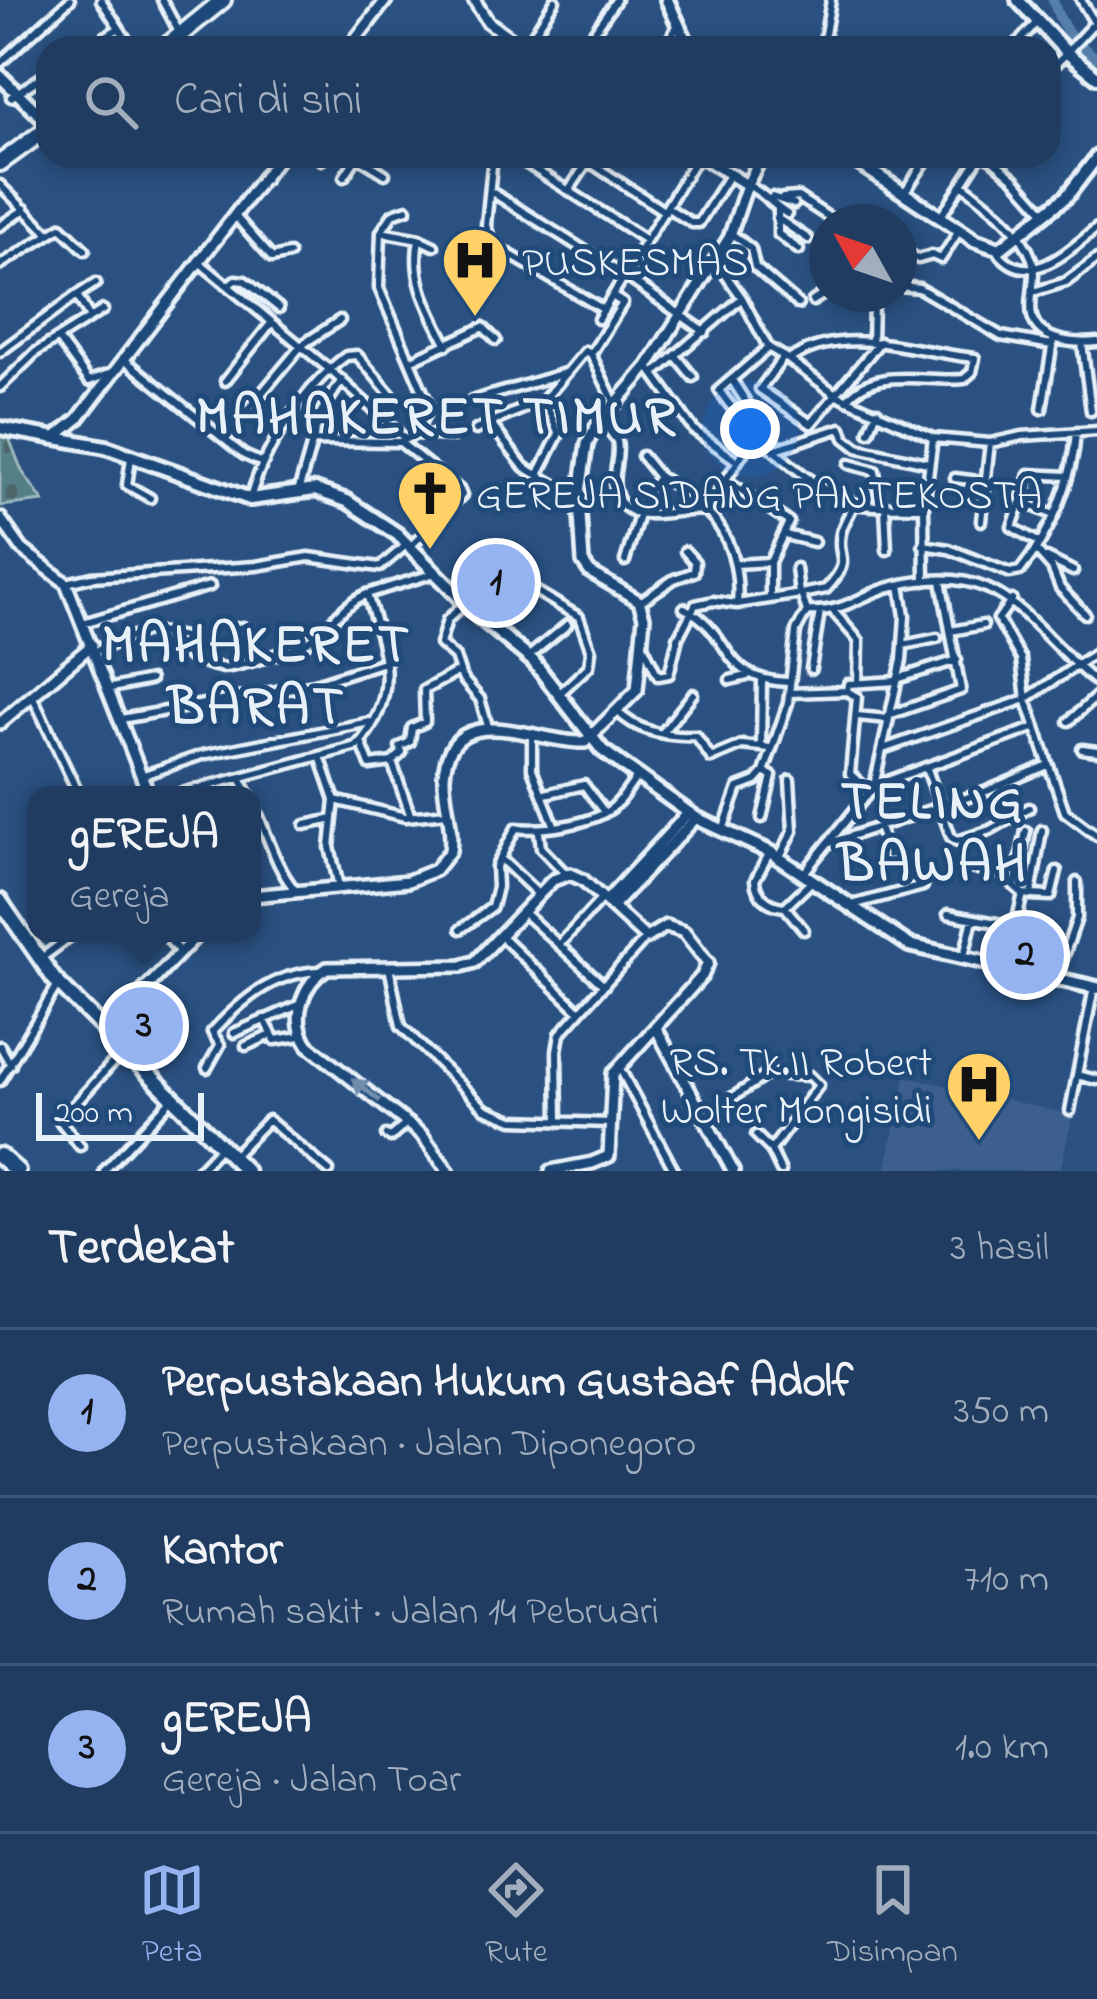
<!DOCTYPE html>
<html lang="id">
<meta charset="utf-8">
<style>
:root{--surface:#203d61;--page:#284467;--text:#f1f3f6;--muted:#a2aebd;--line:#3d5676;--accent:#95b2f1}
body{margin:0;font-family:"Indie Flower",sans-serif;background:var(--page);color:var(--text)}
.compass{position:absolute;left:809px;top:204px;width:108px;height:108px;border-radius:50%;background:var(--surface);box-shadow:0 6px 18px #0003;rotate:310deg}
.scale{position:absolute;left:36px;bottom:30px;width:168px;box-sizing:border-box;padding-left:12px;border:6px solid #e8f1f8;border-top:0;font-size:33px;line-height:42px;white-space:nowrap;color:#e8f1f8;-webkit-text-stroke:9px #1f4a7a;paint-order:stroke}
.you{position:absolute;left:750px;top:429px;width:42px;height:42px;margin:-30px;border:9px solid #fff;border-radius:50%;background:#1a73e8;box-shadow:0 0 0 18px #1a73e833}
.badge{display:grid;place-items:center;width:78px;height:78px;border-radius:50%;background:var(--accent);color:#111;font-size:39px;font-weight:700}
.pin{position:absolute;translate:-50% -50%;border:6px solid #fff;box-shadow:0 3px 12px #0006}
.popup{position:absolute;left:27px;top:786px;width:234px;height:156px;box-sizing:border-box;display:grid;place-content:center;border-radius:24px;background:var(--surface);filter:drop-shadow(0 3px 9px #0005);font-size:39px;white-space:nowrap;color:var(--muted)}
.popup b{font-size:45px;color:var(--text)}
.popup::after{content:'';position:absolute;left:50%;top:100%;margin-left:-24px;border:24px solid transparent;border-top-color:var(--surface)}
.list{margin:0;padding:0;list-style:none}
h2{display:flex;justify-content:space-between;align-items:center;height:156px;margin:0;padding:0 48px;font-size:51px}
h2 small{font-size:39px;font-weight:400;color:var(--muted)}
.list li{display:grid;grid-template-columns:78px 1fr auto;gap:36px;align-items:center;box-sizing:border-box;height:168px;padding:0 48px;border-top:3px solid var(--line)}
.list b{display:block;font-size:45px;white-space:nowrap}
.list p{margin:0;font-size:39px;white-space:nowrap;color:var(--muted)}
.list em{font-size:39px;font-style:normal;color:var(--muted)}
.icon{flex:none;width:66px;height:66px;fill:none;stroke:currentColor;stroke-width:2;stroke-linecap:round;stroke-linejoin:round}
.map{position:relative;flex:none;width:1097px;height:1171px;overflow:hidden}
.search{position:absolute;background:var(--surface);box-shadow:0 6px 18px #0003;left:36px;right:36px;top:36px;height:132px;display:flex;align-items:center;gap:30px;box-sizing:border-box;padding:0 42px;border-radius:36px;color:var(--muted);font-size:45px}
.sheet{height:660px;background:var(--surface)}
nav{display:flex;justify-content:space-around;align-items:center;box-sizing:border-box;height:168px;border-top:3px solid var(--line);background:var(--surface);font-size:33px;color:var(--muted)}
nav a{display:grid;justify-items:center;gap:6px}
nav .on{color:var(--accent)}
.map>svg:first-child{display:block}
.built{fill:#3c5e8d}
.cemetery{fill:url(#cemetery-stones);stroke:#9eb8bf;stroke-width:3}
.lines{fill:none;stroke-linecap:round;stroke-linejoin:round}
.river{stroke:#557faa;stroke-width:10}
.minor-casing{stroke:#e8f1f8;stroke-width:15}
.tertiary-casing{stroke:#e8f1f8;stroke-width:18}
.secondary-casing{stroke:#e8f1f8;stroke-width:20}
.primary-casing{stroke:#e8f1f8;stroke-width:21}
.trunk-casing{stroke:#e8f1f8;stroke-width:22}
.minor{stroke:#1f4a7a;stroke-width:6}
.tertiary{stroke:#1f4a7a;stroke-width:9}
.secondary{stroke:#1f4a7a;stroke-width:10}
.primary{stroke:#1f4a7a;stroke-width:12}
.trunk{stroke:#1f4a7a;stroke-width:14}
.oneway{fill:#6f8dac}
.labels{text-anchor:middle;stroke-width:10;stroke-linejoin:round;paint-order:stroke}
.poi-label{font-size:42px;fill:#e8f1f8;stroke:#1f4a7a;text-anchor:start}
.district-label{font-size:54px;font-weight:bold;letter-spacing:3px;fill:#e8f1f8;stroke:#1f4a7a}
</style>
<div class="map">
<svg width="1097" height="1171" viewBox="0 0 1097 1171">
<defs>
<pattern id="cemetery-stones" width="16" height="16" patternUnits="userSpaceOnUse" patternTransform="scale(3)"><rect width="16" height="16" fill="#557f86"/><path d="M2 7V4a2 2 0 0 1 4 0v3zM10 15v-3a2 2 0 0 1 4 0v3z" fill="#4e666b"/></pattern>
</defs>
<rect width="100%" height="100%" fill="#2a5181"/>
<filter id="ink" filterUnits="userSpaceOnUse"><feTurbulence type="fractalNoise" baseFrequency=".00833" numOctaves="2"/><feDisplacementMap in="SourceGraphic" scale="24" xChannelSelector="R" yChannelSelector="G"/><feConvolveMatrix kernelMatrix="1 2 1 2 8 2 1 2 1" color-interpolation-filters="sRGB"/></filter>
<g filter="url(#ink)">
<path class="built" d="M905,1076L1073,1115L1060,1171H885Z"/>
<path class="cemetery" d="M0,432L7,433L22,471L43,501L0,506Z"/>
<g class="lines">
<path class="river" d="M1053,0C1060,26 1074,43 1097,58"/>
<defs>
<path id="minor" d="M101,0L132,48
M162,0L180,34
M1081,0L1097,27
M825,34L831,0
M87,48L119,28
M525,48L555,0
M583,48L616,0
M665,48L677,26
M1013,48L1037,22
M1068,51L1094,23
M0,63L70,0
M1049,71L1067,53
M11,97L48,73
M356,156L385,174
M493,156L486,225L492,244L604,310
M501,156L522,161L525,156
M988,156L1015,179L1045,213
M321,160L327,156
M522,161L646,240
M588,161L665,212
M344,177L357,157
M962,184C988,205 1020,226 1032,259C1038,278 1028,298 1032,316C1038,342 1076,344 1097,342
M0,185L48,233
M747,185C766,194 772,205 787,214
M569,190L592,156
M490,191L624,275L705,332
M904,193L929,156
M772,197L794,204
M783,198L798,197L833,220
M668,208L692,223H699L729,175
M778,208V234L799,250
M235,216L272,258L289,254
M941,216L980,156
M777,218L808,239
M0,226L25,209
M381,232L419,239C411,281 429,309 447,345
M732,234L751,249L755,267L798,304
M419,239L434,246
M459,240L474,257L492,244
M899,248L918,259L932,255L941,259L959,231
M998,252C1029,291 1068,251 1097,228
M715,260L742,298L768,347L789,360C844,322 917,353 975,358L972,372L964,379C927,383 874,365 847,400
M199,262L330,370L405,439
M0,265L61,227L85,250
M229,285L235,280L245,281L279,308
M899,286L919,288L1001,336L1052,345
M1033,292L1066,282L1097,259
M77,295L96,283
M813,301L827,292
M598,319L698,156
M58,339L89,381L109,374
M872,343L873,302
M1082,343L1091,411
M768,348L719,390C739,423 819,497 857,504C878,508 902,506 924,507
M0,352L77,295L90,318
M591,354L623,303L612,296
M676,356L693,377
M783,358L760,389L811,424L880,342
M125,360L244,455L260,462
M789,360L837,395L933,438L990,443L1022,436L1097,431
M410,361L483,327L496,340
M648,366L694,430L737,461
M655,373L742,298
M225,381L272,322
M0,387L36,352L103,310
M471,401L565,373
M1042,409L1053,341
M241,418L302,345L340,320
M601,420L617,441C621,457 612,471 615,488C623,532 678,506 706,511C731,534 740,572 737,604L713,601L695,605L678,638L669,674L658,676L643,645
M476,430L490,423
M869,432L877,411
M416,434L453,436
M313,441L400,442L460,490L462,495L410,547
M400,442L416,434L429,406L379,288L381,232L393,214L407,209
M776,449L841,428L845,438L858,448L928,463
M642,456L659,477L687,492
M131,458L127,485L150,498
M849,464L875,471L880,505
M538,475L559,434L544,400
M955,478L987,482
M726,480L789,522L770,562V599
M298,492L321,412L342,380
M250,499C263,450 305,386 346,356L357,355L392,396L376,410
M579,499L524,467L490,423L544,400L585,351L591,354L615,404
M1021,501L1029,474L1067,476
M885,506L887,550
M706,511L761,425L732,380
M633,512L659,477
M981,521L990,443
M785,535L814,542
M1040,543L1012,527L1021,501L1054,515
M923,545L949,549L1010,573L1020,571C1051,533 1073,481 1076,432
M1037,551L1052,568L1060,588L1085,614
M1047,558L1073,571
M625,561L639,515
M735,564L770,562
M796,568L799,594
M925,581L924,507L933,438
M66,583L92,577L256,566L309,557L380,567L405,546
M534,590L579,617L591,651L589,666L560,693
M801,594L826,589C855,557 835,560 841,533C843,524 850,513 854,504
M1012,600L998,619L1021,659L1026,699L1065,812L1097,836
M640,602L674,579L694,572L695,562L685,551
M737,604L801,594L807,611L796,631L788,703L764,772L772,776L762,818
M463,605L447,620L440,644L455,657L462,678L480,699L488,726
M684,608C736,634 716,679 787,682
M807,611C847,613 860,594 894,586C1006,558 1023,624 1097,683
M834,612L859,641L858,683
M83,623L210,586
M234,629L243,627L252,652L259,656
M951,631L983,625
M903,645L937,638
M95,651L149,630L184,637L188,656C197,661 213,666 224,668C228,670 300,648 306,643C329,628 341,605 367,594
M529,656L567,625
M811,669L820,611
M897,679L957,660
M730,680L747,676
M107,689L150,680
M847,691L857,697L850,774L869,791
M789,693L847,691L848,684L897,681
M32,695L79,795
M618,712C638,732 668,737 696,736L711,758L742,745L770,748
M889,715L961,690L941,581
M857,716L888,719
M121,719L315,684L387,661
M1069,721L1097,696
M663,732L693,694
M532,733V769L555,827
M361,742L370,765L392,762L402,753L400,747L410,742L412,728L425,722L424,690L459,671
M761,744L762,682
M883,749L1026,699L1097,652
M1082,749L1097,751
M321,759L335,800L330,847L339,887
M392,762L411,817
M927,769L951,837L957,841L990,830L1029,808
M141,776L202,755L370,722
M240,778L249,795
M1001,785L1012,816
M874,786L1036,727
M545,794L584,785L604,812
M174,795L357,746C402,694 385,653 367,594L435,573
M335,800L405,817L447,813
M252,801C267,831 274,865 295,890
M305,825L333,819
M879,828L889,855
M723,830L738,788L756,781L764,772
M539,832L541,848L566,874
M830,843L987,791L1048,765
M770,852L755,880C756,896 769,906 785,907L813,880
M779,858L793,831L790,780
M503,861L539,895
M969,867L1001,874L1023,894L1005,968
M803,874L874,786L902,660L905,616L900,585
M1015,885L1026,831
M1023,894L1031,895L1042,830
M1031,895L1051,896L1057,871
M852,905L923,886
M785,907L804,930
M524,913L604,986
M948,914L1013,926
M461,929L492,907L497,887L496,866L516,828C541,831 590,825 612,808C622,800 629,787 637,777
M163,933L180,952
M501,936L579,1011
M559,945L603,897
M964,956L973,919
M43,957L75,933
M389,967L401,1026L485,1109L513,1120L611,1123
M1057,976L1077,918V882
M264,1019L275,1040L301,1036
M234,1033L301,1004
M0,1046L11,1065
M246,1046L271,1035
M619,1067L673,1168
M207,1068L220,1045L212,1032C243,999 273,973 320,971
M1077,1075L1097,1080
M0,1081L57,986
M1070,1111L1094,987
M704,1116L768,1074L810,1076L819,1085L771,1150L781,1171
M558,1122L557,1051L560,1034L646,938
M386,1135L391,1137L407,1123
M756,1135L770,1149
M80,1146L60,1121L124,1050
M234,1155L268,1120L329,1171
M104,1171L172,1099
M198,1171L219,1149"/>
<path id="tertiary" d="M474,0L488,22L524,48
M349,48L386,0
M700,156L747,185
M56,437L78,419L280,156
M0,518L22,549L66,583L149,795
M0,723L92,645
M252,896L408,881L435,870L450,851C454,826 443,801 444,776C450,694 541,745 585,742L637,690L644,617L639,601L590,572L583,562L579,499L587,444L595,428L648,366L729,238L747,185L762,156
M607,900L688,813
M613,906L696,818
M656,1028L733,1171
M105,1031L199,933
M448,1171L422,1135L308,1045C290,1019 302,984 327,968L461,966L475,962L553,880L570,874L583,880L646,938L666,926L684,932L708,963L702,976L613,1074L609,1156L592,1163L551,1171"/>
<path id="secondary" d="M667,0L689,48
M1018,0L1067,53L1097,77
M0,76L48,123
M848,156L974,240L1000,249L1067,196L1097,157
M0,428L106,447L250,499L315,490L347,501L397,534L477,615L533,661L602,750L696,818L770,852L909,945L1097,988"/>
<path id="primary" d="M0,901L54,979L246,1171"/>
<path id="trunk" d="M164,48L223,0
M0,163L48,128
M0,1156L17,1171"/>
</defs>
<use href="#minor" class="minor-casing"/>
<use href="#tertiary" class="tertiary-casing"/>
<use href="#secondary" class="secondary-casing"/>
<use href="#primary" class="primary-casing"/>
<use href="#trunk" class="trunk-casing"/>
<use href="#minor" class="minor"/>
<use href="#tertiary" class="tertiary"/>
<use href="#secondary" class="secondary"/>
<use href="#primary" class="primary"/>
<use href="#trunk" class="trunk"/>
</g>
<defs><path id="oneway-solid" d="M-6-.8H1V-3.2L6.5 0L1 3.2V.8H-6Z" transform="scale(3)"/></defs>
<use class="oneway" href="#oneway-solid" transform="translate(366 1090) rotate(-142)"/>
</g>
<defs>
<symbol id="hospital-pin" viewBox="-11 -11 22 30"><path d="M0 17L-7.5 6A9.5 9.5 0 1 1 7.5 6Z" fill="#ffd166" stroke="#1f4a7a"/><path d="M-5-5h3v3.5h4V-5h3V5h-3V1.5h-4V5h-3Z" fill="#111"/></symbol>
<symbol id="church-pin" viewBox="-11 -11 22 30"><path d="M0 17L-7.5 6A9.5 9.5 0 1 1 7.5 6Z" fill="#ffd166" stroke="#1f4a7a"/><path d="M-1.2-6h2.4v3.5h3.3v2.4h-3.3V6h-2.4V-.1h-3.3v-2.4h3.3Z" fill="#111"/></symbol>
</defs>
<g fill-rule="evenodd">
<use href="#hospital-pin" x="437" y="222" width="76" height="104"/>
<use href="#church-pin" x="392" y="455" width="76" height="104"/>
<use href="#hospital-pin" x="941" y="1046" width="76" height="104"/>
</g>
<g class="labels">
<g class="poi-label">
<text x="522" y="275">PUSKESMAS</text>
<text x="476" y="508">GEREJA SIDANG PANTEKOSTA</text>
<text x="932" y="1075" text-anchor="end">RS. Tk.II Robert<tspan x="932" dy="48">Wolter Mongisidi</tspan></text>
</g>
<g class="district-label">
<text x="437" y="433">MAHAKERET TIMUR</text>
<text x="257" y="661">MAHAKERET<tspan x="257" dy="62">BARAT</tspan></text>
<text x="933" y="818">TELING<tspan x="933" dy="62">BAWAH</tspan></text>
</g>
</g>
</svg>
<svg class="compass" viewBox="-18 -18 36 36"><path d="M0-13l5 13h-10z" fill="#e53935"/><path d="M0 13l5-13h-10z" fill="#a2aebd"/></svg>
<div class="scale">200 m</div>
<div class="you"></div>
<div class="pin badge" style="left:496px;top:583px">1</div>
<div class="pin badge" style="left:1025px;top:955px">2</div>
<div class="pin badge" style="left:144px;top:1026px">3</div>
<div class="popup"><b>gEREJA</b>Gereja</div>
<div class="search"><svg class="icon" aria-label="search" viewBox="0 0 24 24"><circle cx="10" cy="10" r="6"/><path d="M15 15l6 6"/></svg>Cari di sini</div>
</div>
<section class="sheet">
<h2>Terdekat<small>3 hasil</small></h2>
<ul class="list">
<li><span class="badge">1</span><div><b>Perpustakaan Hukum Gustaaf Adolf</b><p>Perpustakaan · Jalan Diponegoro</p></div><em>350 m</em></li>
<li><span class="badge">2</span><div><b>Kantor</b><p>Rumah sakit · Jalan 14 Pebruari</p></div><em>710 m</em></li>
<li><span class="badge">3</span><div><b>gEREJA</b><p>Gereja · Jalan Toar</p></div><em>1.0 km</em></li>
</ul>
</section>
<nav>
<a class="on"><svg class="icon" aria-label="map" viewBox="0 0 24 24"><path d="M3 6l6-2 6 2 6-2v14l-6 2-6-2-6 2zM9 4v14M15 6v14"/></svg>Peta</a>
<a><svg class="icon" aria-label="directions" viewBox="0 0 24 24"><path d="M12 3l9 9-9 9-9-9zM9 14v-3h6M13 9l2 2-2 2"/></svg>Rute</a>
<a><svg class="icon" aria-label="saved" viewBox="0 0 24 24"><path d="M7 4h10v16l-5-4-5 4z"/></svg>Disimpan</a>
</nav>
